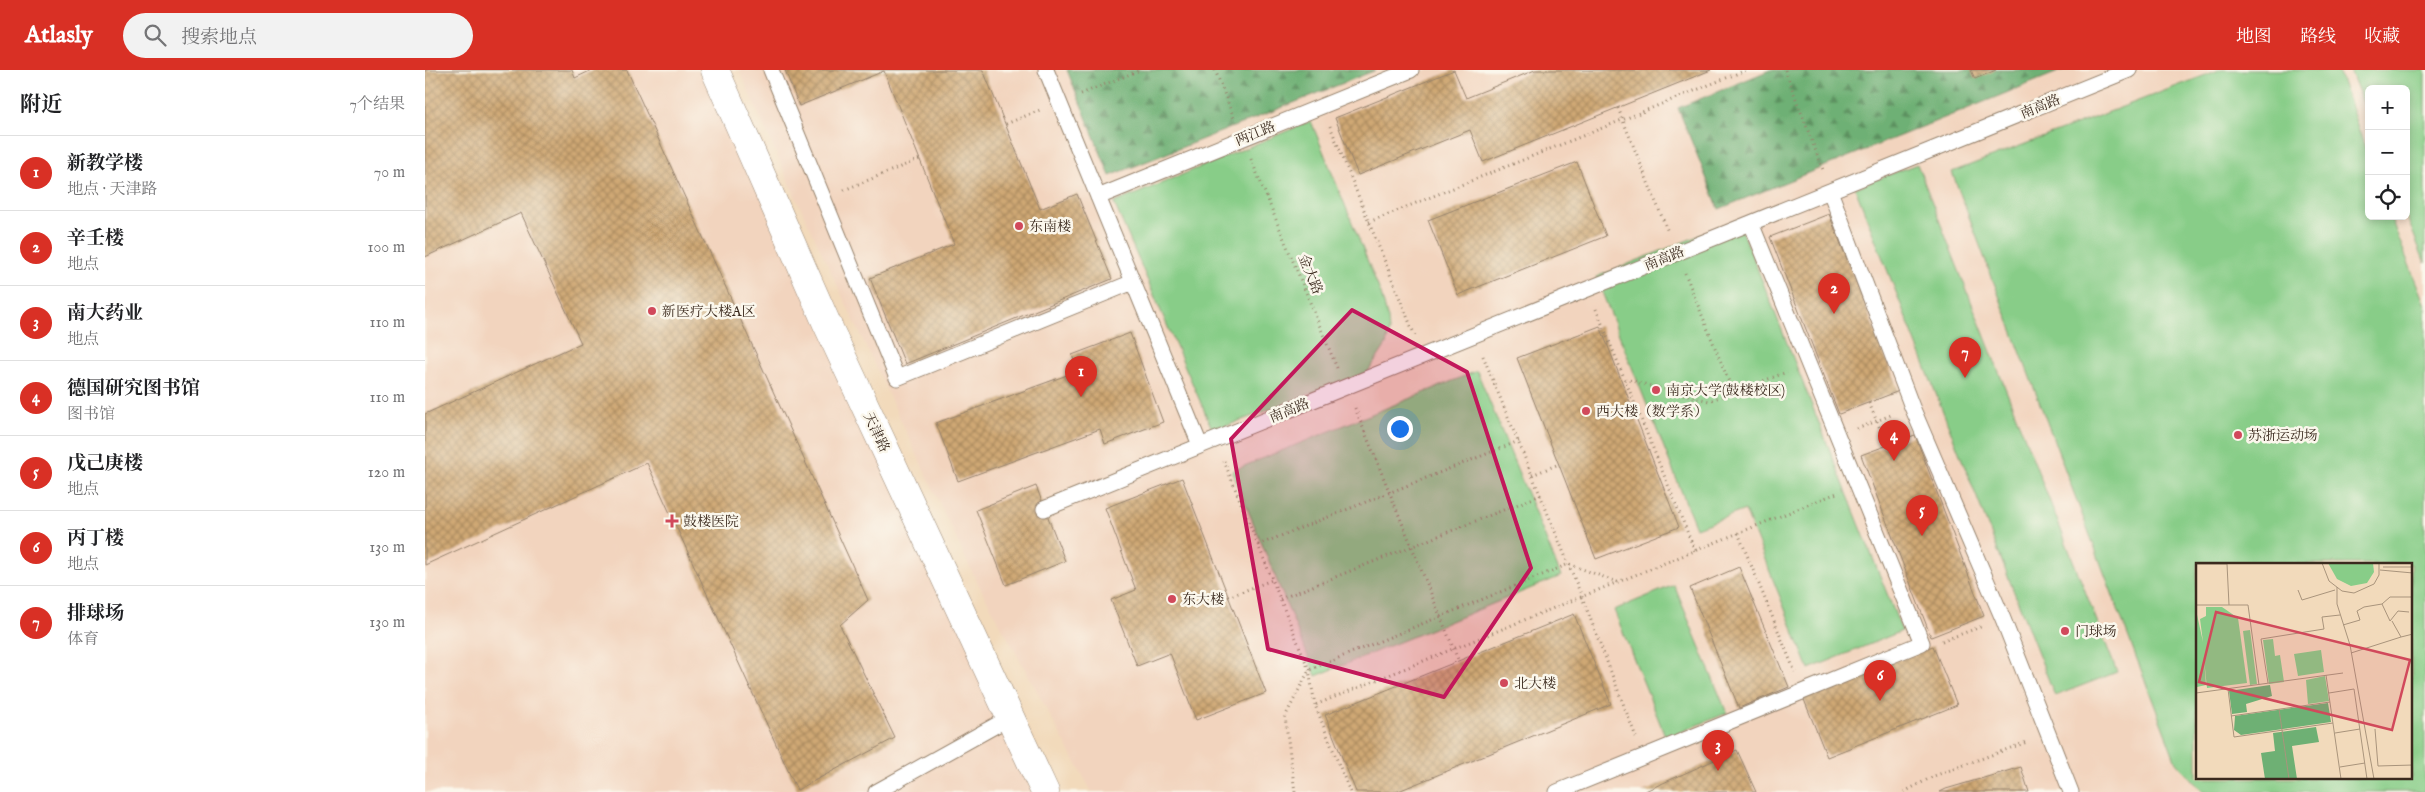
<!DOCTYPE html>
<html lang="zh">
<meta charset="utf-8">
<style>
:root{--surface:#fff;--page:#f2f2f2;--text:#202124;--muted:#757577;--line:#e0e0e0;--accent:#d93025}
body{margin:0;font-family:"IM FELL English","Noto Serif SC",serif;background:var(--page);color:var(--text)}
.controls{position:absolute;right:15px;top:15px;display:grid;overflow:hidden;border-radius:8px;box-shadow:0 2px 8px #0003}
.controls button{width:45px;height:45px;display:grid;place-items:center;padding:0;border:0;border-bottom:1px solid var(--line);background:var(--surface);color:var(--text);font:25px sans-serif}
.you{position:absolute;left:974px;top:358px;width:18px;height:18px;margin:-12px;border:4px solid #fff;border-radius:50%;background:#1a73e8;box-shadow:0 0 0 8px #1a73e833}
.badge{display:grid;place-items:center;width:32px;height:32px;border-radius:50%;background:var(--accent);color:#fff;font-size:16px;font-weight:700}
.pin{position:absolute;translate:-50% -41px;filter:drop-shadow(0 1px 2px #0008)}
.pin::after{content:'';position:absolute;top:26px;width:18px;height:15px;background:inherit;clip-path:polygon(0 0,100% 0,50% 100%)}
.list{margin:0;padding:0;list-style:none}
h2{display:flex;justify-content:space-between;align-items:center;height:65px;margin:0;padding:0 20px;font-size:21px}
h2 small{font-size:16px;font-weight:400;color:var(--muted)}
.list li{display:grid;grid-template-columns:32px 1fr auto;gap:15px;align-items:center;box-sizing:border-box;height:75px;padding:0 20px;border-top:1px solid var(--line)}
.list b{display:block;font-size:19px;white-space:nowrap}
.list p{margin:0;font-size:16px;white-space:nowrap;color:var(--muted)}
.list em{font-size:16px;font-style:normal;color:var(--muted)}
.icon{flex:none;width:28px;height:28px;fill:none;stroke:currentColor;stroke-width:2;stroke-linecap:round;stroke-linejoin:round}
.map{position:relative;flex:none;width:2000px;height:722px;overflow:hidden}
header{display:flex;align-items:center;gap:30px;box-sizing:border-box;height:70px;padding:0 25px;background:var(--accent);color:#fff}
header strong{font-size:24px}
nav{display:flex;gap:28px;margin-inline-start:auto;font-size:18px}
.search{width:350px;height:45px;background:var(--page);display:flex;align-items:center;gap:12px;box-sizing:border-box;padding:0 18px;border-radius:28px;color:var(--muted);font-size:19px}
main{display:flex}
aside{flex:1;background:var(--surface)}
.map>svg:first-child{display:block}
.built{fill:#f2d4be;fill-rule:evenodd}
.green{fill:#88cd88;stroke:#627c53;fill-rule:evenodd}
.forest{fill:url(#forest-firs);stroke:#546d49}
.building{fill:url(#building-cross-hatch)}
.lines{fill:none;stroke-linecap:round;stroke-linejoin:round}
.service-casing{stroke:#96826c;stroke-width:17}
.tertiary-casing{stroke:#96826c;stroke-width:29}
.path{stroke:#96826c;stroke-width:3;stroke-dasharray:1 4;stroke-linecap:butt}
.service{stroke:#fff;stroke-width:15}
.tertiary{stroke:#fff;stroke-width:28}
.marked{fill:#c2185b;fill-opacity:0.2;stroke:#c2185b;stroke-width:4;stroke-linejoin:round}
.poi-dot{fill:#d1495b;stroke:#fbf7ec;stroke-width:2}
.labels{text-anchor:middle;stroke-width:5;stroke-linejoin:round;paint-order:stroke}
.street-label{font-size:14px;fill:#3b2a1e;stroke:#fbf7ec}
.poi-label{font-size:14px;fill:#3b2a1e;stroke:#fbf7ec;text-anchor:start}
.inset-road{fill:none;stroke:#a9947c;stroke-width:1}
.view{fill:#d1495b;fill-opacity:0.15;stroke:#d1495b;stroke-width:2.5}
.inset-edge{fill:none;stroke:#3b2a1e;stroke-width:2.5}
</style>
<header>
<strong>Atlasly</strong>
<div class="search"><svg class="icon" aria-label="search" viewBox="0 0 24 24"><circle cx="10" cy="10" r="6"/><path d="M15 15l6 6"/></svg>搜索地点</div>
<nav><a>地图</a><a>路线</a><a>收藏</a></nav>
</header>
<main>
<aside>
<h2>附近<small>7个结果</small></h2>
<ul class="list">
<li><span class="badge">1</span><div><b>新教学楼</b><p>地点 · 天津路</p></div><em>70 m</em></li>
<li><span class="badge">2</span><div><b>辛壬楼</b><p>地点</p></div><em>100 m</em></li>
<li><span class="badge">3</span><div><b>南大药业</b><p>地点</p></div><em>110 m</em></li>
<li><span class="badge">4</span><div><b>德国研究图书馆</b><p>图书馆</p></div><em>110 m</em></li>
<li><span class="badge">5</span><div><b>戊己庚楼</b><p>地点</p></div><em>120 m</em></li>
<li><span class="badge">6</span><div><b>丙丁楼</b><p>地点</p></div><em>130 m</em></li>
<li><span class="badge">7</span><div><b>排球场</b><p>体育</p></div><em>130 m</em></li>
</ul>
</aside>
<div class="map">
<svg width="2000" height="722" viewBox="0 0 2000 722">
<defs>
<pattern id="forest-firs" width="22" height="20" patternUnits="userSpaceOnUse" patternTransform="scale(1.25)"><rect width="22" height="20" fill="#6eb074"/><path d="M5 1l3.5 6h-7zM16 11l3.5 6h-7z" fill="#5c8f5f"/></pattern>
<pattern id="building-cross-hatch" width="8" height="8" patternUnits="userSpaceOnUse" patternTransform="scale(1.25)"><rect width="8" height="8" fill="#cfa874"/><path d="M0 0l8 8M0 8l8-8" fill="none" stroke="#a9895f"/></pattern>
</defs>
<rect width="100%" height="100%" fill="#fbf7ec"/>
<filter id="ink" filterUnits="userSpaceOnUse"><feTurbulence type="fractalNoise" baseFrequency=".02" numOctaves="2"/><feDisplacementMap in="SourceGraphic" scale="10" xChannelSelector="R" yChannelSelector="G"/><feConvolveMatrix kernelMatrix="1 2 1 2 8 2 1 2 1" color-interpolation-filters="sRGB"/></filter>
<filter id="wash" filterUnits="userSpaceOnUse"><feTurbulence type="fractalNoise" baseFrequency=".0096" numOctaves="4" result="noise"/><feDisplacementMap in="SourceGraphic" scale="20" xChannelSelector="R" yChannelSelector="G"/><feGaussianBlur stdDeviation="1.12" result="paint"/><feColorMatrix in="noise" values="0 0 0 0 0 0 0 0 0 0 0 0 0 0 0 0 0 1.4 0 .05"/><feComposite in="paint" operator="in"/></filter>
<g filter="url(#wash)">
<rect width="100%" height="100%" fill="#f2dabb"/>
<path class="built" d="M0,0H290L620,722H0Z
M314,0H2000V722H667L549,506L367,119ZM1944,19H1981V146H1944ZM1772,494H1986V708H1772Z"/>
<path class="green" d="M1794,0H1913L1944,89V146H1965L2000,235V722H1778L1751,692L1527,102ZM1772,494H1986V708H1772Z
M1925,0H2000V193L1981,145V19H1944V48Z
M886,51L956,224L963,249L964,262L961,275L943,302L788,361L689,133Z
M1492,94L1692,602L1630,626L1430,118Z
M1313,150L1477,561L1384,599L1320,440L1271,458L1171,207Z
M1052,301L1136,506L891,606L807,401Z
M1249,515L1302,643L1241,668L1189,540Z"/>
<path class="forest" d="M642,0H951L685,106Z
M1345,0H1638L1294,139L1253,38Z"/>
<g id="blocks">
<path class="building" d="M0,0H147L150,8L167,0H202L443,530L415,555L470,668L372,720L222,393L0,495V344L156,273L96,143L0,187Z
M360,0H558L615,139L652,124L687,209L480,294L445,208L529,174L459,1L374,36Z
M1029,0L1041,28L1110,0H1286L1058,92L1045,60L933,105L910,48Z
M1546,0H1571L1550,9Z
M1152,92L1181,166L1033,225L1003,150Z
M1404,144L1474,321L1414,344L1345,167Z
M1175,256L1254,457L1171,489L1092,288Z
M705,263L738,352L680,374L675,359L533,411L511,353L653,301L647,285Z
M1490,365L1559,546L1506,567L1436,385Z
M757,408L841,623L771,650L745,583L712,596L686,530L711,520L680,438Z
M611,416L640,491L581,515L551,440Z
M1314,497L1364,617L1314,638L1265,518Z
M1149,544L1186,634L971,722H931L900,645Z
M1508,576L1532,635L1402,687L1378,627Z
M1312,680L1331,722H1218Z
M1596,697L1604,722H1515L1521,719Z"/>
</g>
</g>
<g filter="url(#ink)">
<use href="#blocks" fill-opacity="0" stroke="#96826c" stroke-width="1"/>
<g class="lines">
<defs>
<path id="service" d="M346,0L472,308L708,212
M621,0L775,375
M1405,121L1487,337L1578,549L1646,722
M673,127L986,0
M619,439L1704,0
M451,722L584,648
M1132,722L1497,573L1326,153"/>
<path id="tertiary" d="M290,0L402,254L620,722"/>
</defs>
<use href="#service" class="service-casing"/>
<use href="#tertiary" class="tertiary-casing"/>
<path class="path" d="M790,0L809,48
M1360,0L1398,100
M656,24L715,0
M1193,38L1243,162
M581,54L615,40
M905,56L990,266
M826,89L912,298
M419,120L495,89
M944,152L1321,0
M1260,203L1308,322
M1171,239L1270,481
M1058,286L1157,527L1211,667
M1200,309L1284,331L1362,302
M1444,333L1462,375
M930,338L1034,592
M1432,359L1466,345
M799,391L884,600L890,635
M1107,405L1134,394
M1313,463L1370,602
M833,475L1094,371
M803,527L847,510
M855,529L1116,425
M1517,571L1558,556
M870,722L860,647L884,600L1144,494L1192,512
M925,722L890,635L1412,423
M1479,722L1509,706L1602,672"/>
<use href="#service" class="service"/>
<use href="#tertiary" class="tertiary"/>
</g>
</g>
<path class="marked" d="M927,240L1042,302L1106,498L1019,627L843,579L806,369Z"/>
<g class="poi-dot">
<circle cx="594" cy="156" r="5"/>
<circle cx="227" cy="241" r="5"/>
<circle cx="1231" cy="320" r="5"/>
<circle cx="1161" cy="341" r="5"/>
<circle cx="1813" cy="365" r="5"/>
<path d="M244.5 443.5h5v5h5v5h-5v5h-5v-5h-5v-5h5z"/>
<circle cx="747" cy="529" r="5"/>
<circle cx="1640" cy="561" r="5"/>
<circle cx="1079" cy="613" r="5"/>
</g>
<g class="labels">
<g class="street-label">
<text transform="translate(1615 36) rotate(-22)" y="5">南高路</text>
<text transform="translate(830 63) rotate(-22)" y="5">两江路</text>
<text transform="translate(1239 188) rotate(-22)" y="5">南高路</text>
<text transform="translate(886 204) rotate(68)" y="5">金大路</text>
<text transform="translate(864 340) rotate(-22)" y="5">南高路</text>
<text transform="translate(452 362) rotate(65)" y="5">天津路</text>
</g>
<g class="poi-label">
<text x="604" y="161">东南楼</text>
<text x="237" y="246">新医疗大楼A区</text>
<text x="1241" y="325">南京大学(鼓楼校区)</text>
<text x="1171" y="346">西大楼（数学系）</text>
<text x="1823" y="370">苏浙运动场</text>
<text x="258" y="456">鼓楼医院</text>
<text x="757" y="534">东大楼</text>
<text x="1650" y="566">门球场</text>
<text x="1089" y="618">北大楼</text>
</g>
</g>
<g transform="translate(1771 493)">
<rect width="216" height="216" fill="#f2dabb"/>
<path d="M10,44H26L42,55L51,120L11,125L8,96L10,122L1,124L0,47L7,79L4,56L10,53ZM54,67L61,121L54,122L47,68ZM77,76L79,93L84,92L88,119L73,121L67,77ZM125,87L128,109L102,113L98,91ZM129,113L133,138L112,141L110,117Z" fill="#88cd88"/>
<path d="M74,122L76,133L50,141L51,149L36,151L33,128ZM132,140L135,159L45,172L38,167L39,153ZM120,164L123,179L96,183L101,216H69L65,190L79,188L77,170Z" fill="#6eb074"/>
<path d="M132,0H177L178,9L171,20L155,23L141,16Z" fill="#88cd88"/>
<path class="inset-road" d="M126,0L133,18L146,28L158,30L178,21L183,12V0M0,1H31L33,42M187,4H217M184,7L217,10M141,24V41L154,82L178,216M102,27L106,37L139,27M0,42H52L63,122M213,49L202,48L194,58L186,41L194,34H216M196,58L205,74L217,71M147,62L164,57L161,48L168,44L186,41M155,90L205,74M130,112L145,216M72,120L65,76L128,66L126,54L144,52M32,126L38,174L137,160M0,130L147,110M133,130L158,126L171,216M83,146L93,216M35,153L134,139M179,166L182,203L217,202M139,170L164,166M144,204L169,200"/>
<path class="view" d="M20,49L214,97L196,167L3,119Z"/>
<rect width="216" height="216" class="inset-edge"/>
</g>
</svg>
<div class="controls">
<button>+</button>
<button>−</button>
<button><svg class="icon" aria-label="locate" viewBox="0 0 24 24"><circle cx="12" cy="12" r="6"/><path d="M12 2v4M12 18v4M2 12h4M18 12h4"/></svg></button>
</div>
<div class="you"></div>
<div class="pin badge" style="left:656px;top:327px">1</div>
<div class="pin badge" style="left:1409px;top:244px">2</div>
<div class="pin badge" style="left:1293px;top:701px">3</div>
<div class="pin badge" style="left:1469px;top:391px">4</div>
<div class="pin badge" style="left:1497px;top:466px">5</div>
<div class="pin badge" style="left:1455px;top:631px">6</div>
<div class="pin badge" style="left:1540px;top:308px">7</div>
</div>
</main>
